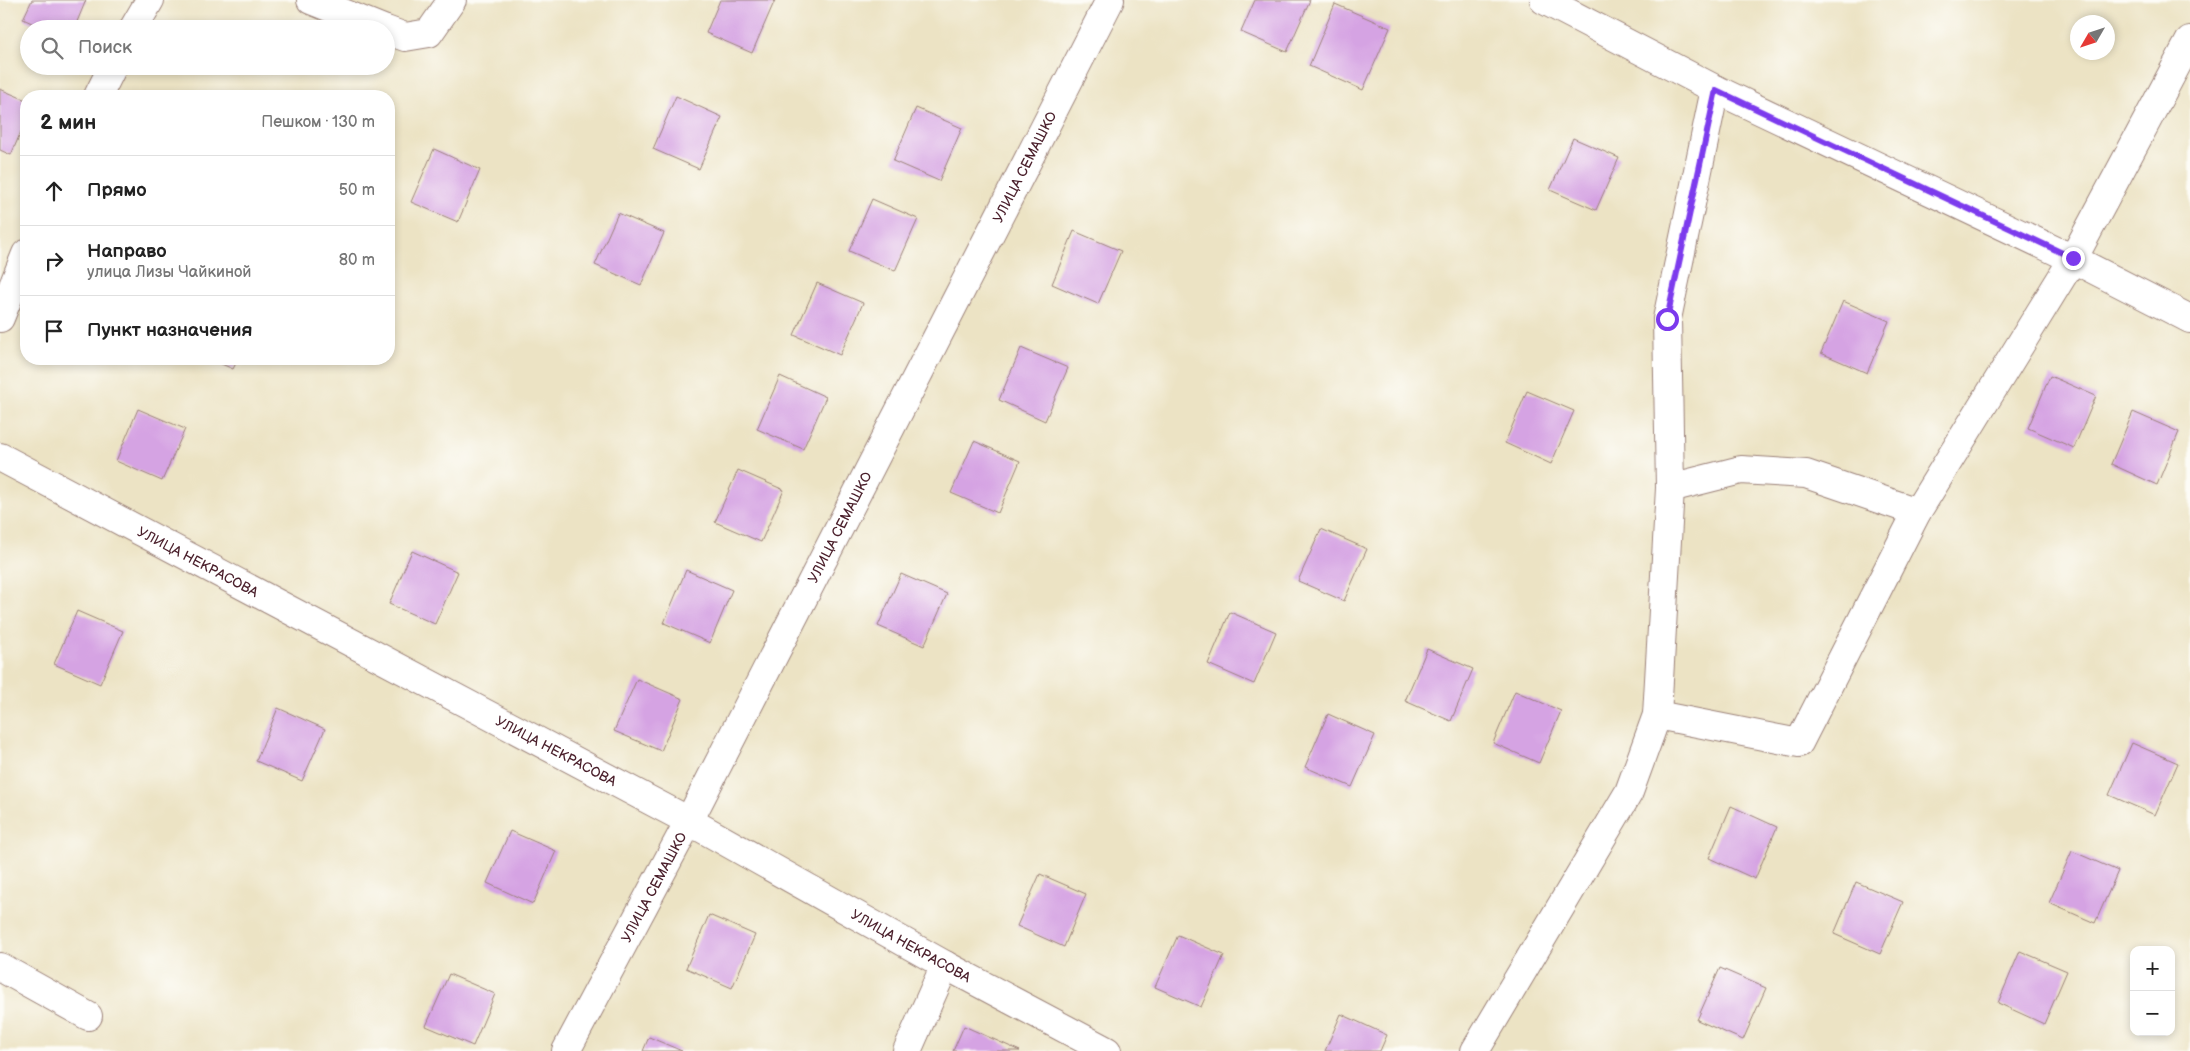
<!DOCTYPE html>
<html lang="ru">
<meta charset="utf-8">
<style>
:root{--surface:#fff;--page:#f6f6f6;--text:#222;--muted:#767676;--line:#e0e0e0}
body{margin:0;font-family:"Balsamiq Sans",sans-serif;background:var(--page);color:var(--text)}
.controls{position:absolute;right:15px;bottom:15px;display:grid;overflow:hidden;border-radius:10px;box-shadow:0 2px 8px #0003}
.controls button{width:45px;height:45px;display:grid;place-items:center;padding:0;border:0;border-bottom:1px solid var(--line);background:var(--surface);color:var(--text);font:25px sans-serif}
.compass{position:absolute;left:2070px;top:15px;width:45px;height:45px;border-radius:50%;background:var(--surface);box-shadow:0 2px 8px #0003;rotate:231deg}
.stop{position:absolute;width:15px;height:15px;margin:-11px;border:4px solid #7c3aed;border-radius:50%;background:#fff}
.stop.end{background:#7c3aed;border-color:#fff;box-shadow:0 1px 5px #0008}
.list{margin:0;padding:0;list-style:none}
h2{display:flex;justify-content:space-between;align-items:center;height:65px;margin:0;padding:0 20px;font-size:21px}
h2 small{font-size:16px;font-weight:400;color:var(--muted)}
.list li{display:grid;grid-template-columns:32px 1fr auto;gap:15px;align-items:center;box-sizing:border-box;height:70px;padding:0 20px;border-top:1px solid var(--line)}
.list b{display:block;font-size:19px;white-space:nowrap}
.list p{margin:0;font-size:16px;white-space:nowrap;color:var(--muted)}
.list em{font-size:16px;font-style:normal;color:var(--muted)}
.icon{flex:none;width:28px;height:28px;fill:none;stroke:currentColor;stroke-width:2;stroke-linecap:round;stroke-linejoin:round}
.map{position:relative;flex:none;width:2190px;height:1051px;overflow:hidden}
.search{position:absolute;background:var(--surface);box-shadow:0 2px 8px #0003;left:20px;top:20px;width:375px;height:55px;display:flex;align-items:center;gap:12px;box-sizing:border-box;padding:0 18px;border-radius:28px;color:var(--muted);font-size:19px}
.panel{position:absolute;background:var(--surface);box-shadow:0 2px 8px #0003;left:20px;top:90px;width:375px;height:275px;border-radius:20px}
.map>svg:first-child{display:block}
.building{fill:#d5a3e3}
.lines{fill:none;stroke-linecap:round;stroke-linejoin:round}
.minor-casing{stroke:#9b8178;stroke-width:30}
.tertiary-casing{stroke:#9b8178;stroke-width:30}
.minor{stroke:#fff;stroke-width:28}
.tertiary{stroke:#fff;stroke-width:28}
.route{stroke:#7c3aed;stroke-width:6}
.labels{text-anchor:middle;stroke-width:4;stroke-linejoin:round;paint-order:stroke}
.street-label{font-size:14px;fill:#4a1f2b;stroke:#fdfcf7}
</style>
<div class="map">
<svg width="2190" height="1051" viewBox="0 0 2190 1051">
<rect width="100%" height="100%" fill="#fdfcf7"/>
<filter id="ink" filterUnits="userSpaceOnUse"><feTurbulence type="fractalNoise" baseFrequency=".02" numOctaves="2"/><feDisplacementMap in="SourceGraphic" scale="10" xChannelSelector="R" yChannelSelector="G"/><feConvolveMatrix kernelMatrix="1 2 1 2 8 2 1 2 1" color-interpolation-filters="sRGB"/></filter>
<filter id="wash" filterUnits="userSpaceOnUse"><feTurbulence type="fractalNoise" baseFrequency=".0096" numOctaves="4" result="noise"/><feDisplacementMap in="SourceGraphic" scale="20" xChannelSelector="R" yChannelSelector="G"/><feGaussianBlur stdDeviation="1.12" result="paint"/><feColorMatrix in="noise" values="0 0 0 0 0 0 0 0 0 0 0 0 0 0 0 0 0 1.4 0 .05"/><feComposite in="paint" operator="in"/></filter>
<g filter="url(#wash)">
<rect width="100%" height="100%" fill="#ece3c4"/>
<g id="blocks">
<path class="building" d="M32,0H86L74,29H45L23,19Z
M720,0H775L752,53L706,33Z
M1255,0H1310L1287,52L1241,32Z
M1335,4L1390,28L1363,90L1309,66Z
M0,89L26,100V120L11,155L0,150Z
M676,96L722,117L699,169L653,149Z
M916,108L962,128L939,181L893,161Z
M1573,138L1619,158L1596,210L1550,190Z
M434,149L480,170L458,222L411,202Z
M872,199L918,219L895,271L849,251Z
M618,213L664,233L641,285L595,265Z
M1074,231L1121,251L1098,304L1052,284Z
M817,283L863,303L840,355L794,335Z
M1843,301L1889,321L1867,373L1821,353Z
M1021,348L1068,368L1045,421L999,400Z
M210,359H238L233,369Z
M780,376L826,397L803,449L757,429Z
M2050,376L2096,396L2074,448L2028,428Z
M1527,391L1574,411L1551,464L1505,443Z
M138,409L185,429L162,481L116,461Z
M2133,412L2179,432L2157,485L2111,464Z
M974,441L1020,461L998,513L951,493Z
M738,470L784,490L761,542L715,522Z
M1321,529L1367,549L1344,601L1298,581Z
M412,551L458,572L435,624L389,604Z
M686,570L732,590L710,643L664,623Z
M901,574L947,594L924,646L878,626Z
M77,611L123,631L100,684L54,664Z
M1230,612L1276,632L1254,684L1208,664Z
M1427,649L1473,669L1451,721L1405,701Z
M637,679L683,699L661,751L614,731Z
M1515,691L1561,711L1539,763L1493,743Z
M278,708L325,729L302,781L256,761Z
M1328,714L1375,735L1352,787L1305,767Z
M2132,743L2178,763L2155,815L2109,795Z
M1731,806L1777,827L1755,879L1709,858Z
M510,831L556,851L533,904L487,883Z
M2072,851L2118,871L2095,923L2049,903Z
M1040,874L1086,894L1064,947L1017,926Z
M1856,882L1903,902L1880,954L1834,934Z
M709,915L755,935L732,988L686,968Z
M1178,935L1224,955L1201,1007L1155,987Z
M2020,951L2067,971L2044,1024L1998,1003Z
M1720,968L1766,988L1743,1040L1697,1020Z
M449,974L495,994L473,1046L426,1026Z
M1341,1014L1387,1035L1380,1051H1325Z
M964,1026L1020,1051H953Z
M649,1037L682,1051H643Z"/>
</g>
</g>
<g filter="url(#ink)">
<use href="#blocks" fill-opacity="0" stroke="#9b8178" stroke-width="1"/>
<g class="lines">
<defs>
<g id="minor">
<path d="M311,0L383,29"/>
<path d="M133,29L150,0"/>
<path d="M386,30L405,37L429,33L452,0"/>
<path d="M98,96L113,66"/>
<path d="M0,318L26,254"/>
<path id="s1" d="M0,457L689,821L945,965L1107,1051"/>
<path d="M1670,488L1741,470L1806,474L1917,512"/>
<path d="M1657,715L1799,743L1917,512L2073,259L2190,40"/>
<path d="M0,967L88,1016"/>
<path id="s2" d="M566,1051L689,821L1110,0"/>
<path d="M907,1051L945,965"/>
<path d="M1475,1051L1629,792L1657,715L1670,488L1667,319L1715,89"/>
</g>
<path id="tertiary" d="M1544,0L1715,89L2073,259L2190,319"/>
</defs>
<use href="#minor" class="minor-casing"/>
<use href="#tertiary" class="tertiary-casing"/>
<use href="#minor" class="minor"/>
<use href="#tertiary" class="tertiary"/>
</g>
</g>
<g class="lines" filter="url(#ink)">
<path class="route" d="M1667,319L1716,90L2073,258"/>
</g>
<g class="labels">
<g class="street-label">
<text dy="5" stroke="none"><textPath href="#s2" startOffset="996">УЛИЦА СЕМАШКО</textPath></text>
<text dy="5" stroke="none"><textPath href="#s2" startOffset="591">УЛИЦА СЕМАШКО</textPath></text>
<text dy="5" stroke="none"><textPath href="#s1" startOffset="224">УЛИЦА НЕКРАСОВА</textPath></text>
<text dy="5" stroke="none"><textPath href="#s1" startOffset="629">УЛИЦА НЕКРАСОВА</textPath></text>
<text dy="5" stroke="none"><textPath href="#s2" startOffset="186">УЛИЦА СЕМАШКО</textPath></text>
<text dy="5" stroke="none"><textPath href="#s1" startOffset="1034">УЛИЦА НЕКРАСОВА</textPath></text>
</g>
</g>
</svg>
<div class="controls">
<button>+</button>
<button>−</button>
</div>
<svg class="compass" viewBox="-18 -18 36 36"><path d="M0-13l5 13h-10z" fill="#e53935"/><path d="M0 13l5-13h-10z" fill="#767676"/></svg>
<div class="stop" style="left:1667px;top:319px"></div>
<div class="stop end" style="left:2073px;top:258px"></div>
<div class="search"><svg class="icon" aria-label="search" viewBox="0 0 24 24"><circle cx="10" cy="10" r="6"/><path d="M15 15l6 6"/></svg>Поиск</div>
<section class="panel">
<h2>2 мин<small>Пешком · 130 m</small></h2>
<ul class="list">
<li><svg class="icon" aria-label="ahead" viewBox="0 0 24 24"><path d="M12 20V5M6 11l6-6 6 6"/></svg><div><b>Прямо</b></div><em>50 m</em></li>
<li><svg class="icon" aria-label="right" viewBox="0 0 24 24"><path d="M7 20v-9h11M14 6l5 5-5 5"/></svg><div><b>Направо</b><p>улица Лизы Чайкиной</p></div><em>80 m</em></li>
<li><svg class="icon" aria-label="arrive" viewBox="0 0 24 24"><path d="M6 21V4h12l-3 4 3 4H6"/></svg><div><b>Пункт назначения</b></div></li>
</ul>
</section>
</div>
